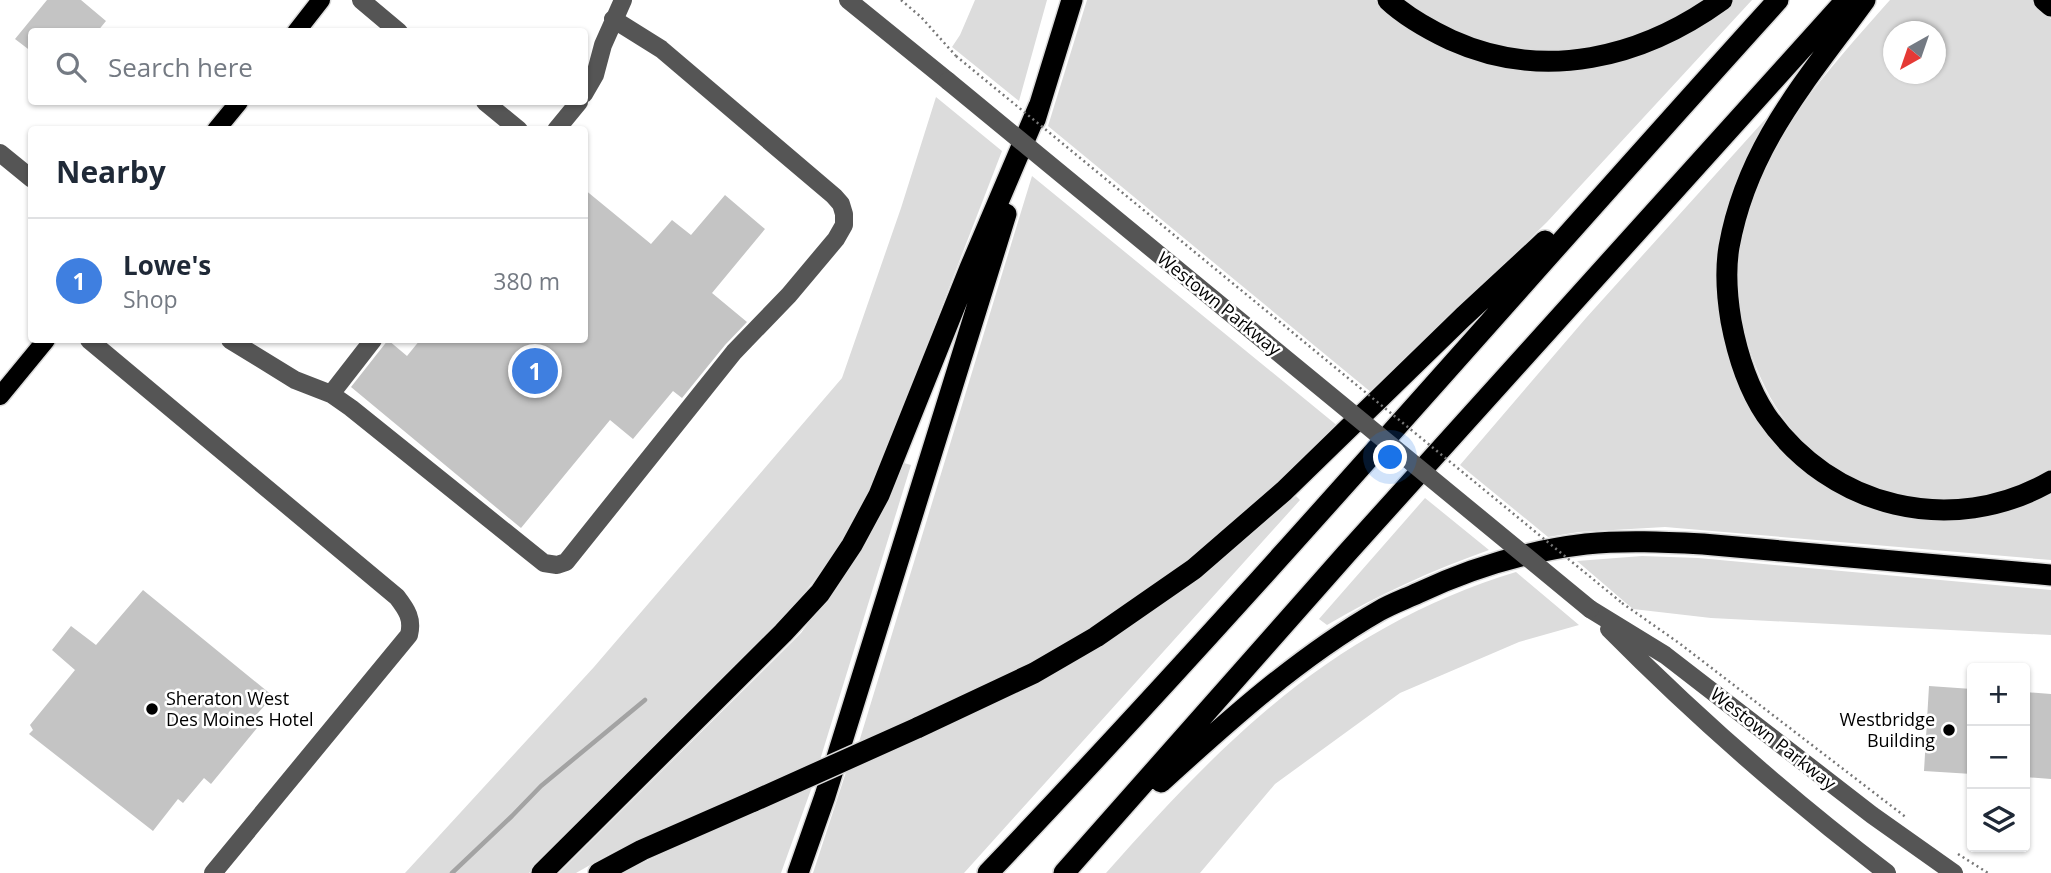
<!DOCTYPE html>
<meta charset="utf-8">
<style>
:root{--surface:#fff;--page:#f2f2f3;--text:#1f2937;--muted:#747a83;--line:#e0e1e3;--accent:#000}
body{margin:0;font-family:"Open Sans",sans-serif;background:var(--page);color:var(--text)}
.controls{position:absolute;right:21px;bottom:21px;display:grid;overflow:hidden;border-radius:7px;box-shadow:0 2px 5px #0004}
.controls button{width:63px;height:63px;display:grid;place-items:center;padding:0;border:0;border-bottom:2px solid var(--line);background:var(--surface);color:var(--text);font:35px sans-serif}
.compass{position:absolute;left:1883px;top:21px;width:63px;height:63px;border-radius:50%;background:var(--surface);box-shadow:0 2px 5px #0004;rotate:220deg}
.you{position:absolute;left:1391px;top:458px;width:24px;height:24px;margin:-18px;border:5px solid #fff;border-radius:50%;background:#1a73e8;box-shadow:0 0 0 10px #1a73e833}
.badge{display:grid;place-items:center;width:46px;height:46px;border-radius:50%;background:var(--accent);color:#fff;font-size:23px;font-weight:700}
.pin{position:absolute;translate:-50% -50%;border:4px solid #fff;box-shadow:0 2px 7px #0006}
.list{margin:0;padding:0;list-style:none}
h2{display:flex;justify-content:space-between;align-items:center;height:91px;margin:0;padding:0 28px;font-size:30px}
h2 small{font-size:23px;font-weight:400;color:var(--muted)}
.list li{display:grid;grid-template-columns:46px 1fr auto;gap:21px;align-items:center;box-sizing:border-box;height:126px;padding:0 28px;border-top:2px solid var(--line)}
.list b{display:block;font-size:26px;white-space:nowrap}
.list p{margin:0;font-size:23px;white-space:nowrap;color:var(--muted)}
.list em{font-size:23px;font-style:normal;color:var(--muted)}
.icon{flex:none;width:38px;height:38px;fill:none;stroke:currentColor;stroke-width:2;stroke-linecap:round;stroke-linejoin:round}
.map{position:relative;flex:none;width:2051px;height:873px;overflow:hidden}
.search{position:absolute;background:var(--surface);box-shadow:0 2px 5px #0004;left:28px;top:28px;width:560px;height:77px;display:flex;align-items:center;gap:18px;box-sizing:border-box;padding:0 24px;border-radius:7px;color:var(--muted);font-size:26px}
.panel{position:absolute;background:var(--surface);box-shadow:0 2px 5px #0004;left:28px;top:126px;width:560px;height:217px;border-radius:7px}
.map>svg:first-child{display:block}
.green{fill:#dcdcdc;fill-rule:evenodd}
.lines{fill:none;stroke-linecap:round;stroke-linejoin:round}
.stream{stroke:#a3a3a3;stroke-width:4.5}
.building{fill:#c4c4c4}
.major-casing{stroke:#dbdbdb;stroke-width:21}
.highway-casing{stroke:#dbdbdb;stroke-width:24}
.path{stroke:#777;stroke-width:2.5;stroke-dasharray:2 3.5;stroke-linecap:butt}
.minor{stroke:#555;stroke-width:18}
.major{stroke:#000;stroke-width:18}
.highway{stroke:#000;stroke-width:21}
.highway-bridge-casing{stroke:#dbdbdb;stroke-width:24;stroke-linecap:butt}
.path-bridge{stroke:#777;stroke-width:2.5;stroke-dasharray:2 3.5;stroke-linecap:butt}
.minor-bridge{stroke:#555;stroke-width:18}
.highway-bridge{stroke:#000;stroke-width:21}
.poi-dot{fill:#000;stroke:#fff;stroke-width:2.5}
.labels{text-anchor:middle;stroke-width:5;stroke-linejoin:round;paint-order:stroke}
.street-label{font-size:18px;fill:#000;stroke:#fff}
.poi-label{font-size:18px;fill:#000;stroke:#fff;text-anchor:start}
</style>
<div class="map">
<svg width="2051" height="873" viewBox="0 0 2051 873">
<rect width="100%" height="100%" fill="#fff"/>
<path class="green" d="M975,0H1047L1019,101L952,47L960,35Z
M1087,0H1375L1383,7L1561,71L1589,68L1643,55L1672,43L1702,24L1734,0H1752L1547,222L1372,393L1048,126Z
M1405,0H1707C1690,10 1673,22 1656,30C1648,34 1638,36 1630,38C1552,63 1470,51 1405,0Z
M1890,0H2032L2051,19V473C2014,489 1970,505 1928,501C1892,497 1856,483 1826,462C1763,418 1726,313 1740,240C1759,144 1828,70 1890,0ZM1894,32H1936V74H1894Z
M936,97L1002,151L875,479C845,540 816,583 770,633L529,873H405L594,667L842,378L901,208Z
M1780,103L1746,162L1730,200L1724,229L1733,363L1822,483L1849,499L1879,512L1905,518L1931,521L1959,520L1992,514L2026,505L2051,494V560L1665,527L1579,532L1548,537L1460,465L1586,318Z
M1032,176L1339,427L1329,439L1151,594L1009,678L859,742Z
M904,463L911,465L820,760L653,833L613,852L576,873H559L801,633L866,544Z
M1291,491L1300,500L964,873H813L847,769L965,715Z
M1425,498L1489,550C1433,570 1379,594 1327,625L1319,619Z
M1642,556L1698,558L2051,590V635L1711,618L1633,609L1577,561Z
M1516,572L1579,625L1519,642L1400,693L1275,784L1200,873H1106C1155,818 1206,762 1262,714C1336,650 1423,600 1516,572Z
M813,784L781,873H621Z"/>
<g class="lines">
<path class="stream" d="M452,873L512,816L541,786L645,700"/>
</g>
<path class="building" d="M47,0H81L106,21L97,32H32V52L15,39Z
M584,189L651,244L672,220L691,235L725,195L765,229L712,293L747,322L725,345L682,398L673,391L633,439L610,420L521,528L351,387L388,340L407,356L420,340H584Z
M143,590L273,696L250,722L257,728L211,784L204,778L183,803L178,799L153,831L29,734L33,730L30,725L75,670L52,650L71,626L96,645Z
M1929,686L1972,689V774L1924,771Z
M2025,692L2051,694V779L2025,777Z"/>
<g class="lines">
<defs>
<path id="major" d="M296,32L321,0
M216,130L239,102
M0,396L46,340"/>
<path id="highway" d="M1388,0C1406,17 1428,29 1451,40C1544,82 1642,58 1722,0
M1865,0C1807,80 1747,146 1729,247C1725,271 1727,297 1731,321C1737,353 1748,388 1766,415C1830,508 1952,538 2051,481
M2044,0L2051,6
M1035,120L1072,0
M917,728L1034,673L1096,637L1194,569L1284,491L1463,317L1545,241
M1161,782C1229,720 1299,657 1379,611C1391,604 1405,599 1418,593C1471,568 1527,551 1586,544C1625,540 1664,542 1703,544L2051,575
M542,873L783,633L820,593L852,545L879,495L970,268L1039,106
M599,873L642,850L754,801
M798,873L825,796L1006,214
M988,873C1259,589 1514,291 1778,0
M1064,873L1347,553L1846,0"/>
</defs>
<use href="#major" class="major-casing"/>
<use href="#highway" class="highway-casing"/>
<path class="path" d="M901,0L921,17L956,56
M1622,603L1679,643L1907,818
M1958,854L1988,873"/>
<path class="minor" d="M361,0L399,32
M848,0L948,81
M584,94L595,75L603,45L623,0
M485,102L519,130
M556,130L579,102
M0,153L32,179
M89,340L397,597C407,610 413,619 409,635L213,873
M230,340L295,380L331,394L351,408L544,563L557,565L566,562L734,352L789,295L836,239L844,225V214L841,204L834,196L661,49L613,19
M331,394L373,340
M1590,609L1665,655L1872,815L1954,873
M1609,629C1696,717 1789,798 1887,873"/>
<use href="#major" class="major"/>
<use href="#highway" class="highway"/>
<defs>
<path id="highway-bridge" d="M754,801L917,728"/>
</defs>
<use href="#highway-bridge" class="highway-bridge-casing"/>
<path class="path-bridge" d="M956,56L1622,603"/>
<path class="minor-bridge" d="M948,81L1590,609"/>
<use href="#highway-bridge" class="highway-bridge"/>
</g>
<g class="poi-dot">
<circle cx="152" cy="709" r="7"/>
<circle cx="1949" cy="730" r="7"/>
</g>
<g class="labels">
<g class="street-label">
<text transform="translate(1219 304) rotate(39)" y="6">Westown Parkway</text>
<text transform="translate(1773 739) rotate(38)" y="6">Westown Parkway</text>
</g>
<g class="poi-label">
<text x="166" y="705">Sheraton West<tspan x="166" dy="21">Des Moines Hotel</tspan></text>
<text x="1935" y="726" text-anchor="end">Westbridge<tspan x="1935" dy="21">Building</tspan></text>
</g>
</g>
</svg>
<div class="controls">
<button>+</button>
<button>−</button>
<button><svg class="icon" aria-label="layers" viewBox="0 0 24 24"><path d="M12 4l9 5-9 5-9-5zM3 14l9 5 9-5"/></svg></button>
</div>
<svg class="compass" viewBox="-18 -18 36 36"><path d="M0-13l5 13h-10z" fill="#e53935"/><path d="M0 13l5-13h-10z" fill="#747a83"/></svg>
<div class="you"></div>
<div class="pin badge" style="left:535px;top:371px;background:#3f7fe0">1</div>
<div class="search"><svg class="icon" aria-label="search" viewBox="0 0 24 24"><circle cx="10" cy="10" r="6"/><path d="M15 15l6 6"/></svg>Search here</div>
<section class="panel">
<h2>Nearby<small></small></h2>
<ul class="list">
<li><span class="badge" style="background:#3f7fe0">1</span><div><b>Lowe's</b><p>Shop</p></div><em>380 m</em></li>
</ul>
</section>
</div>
